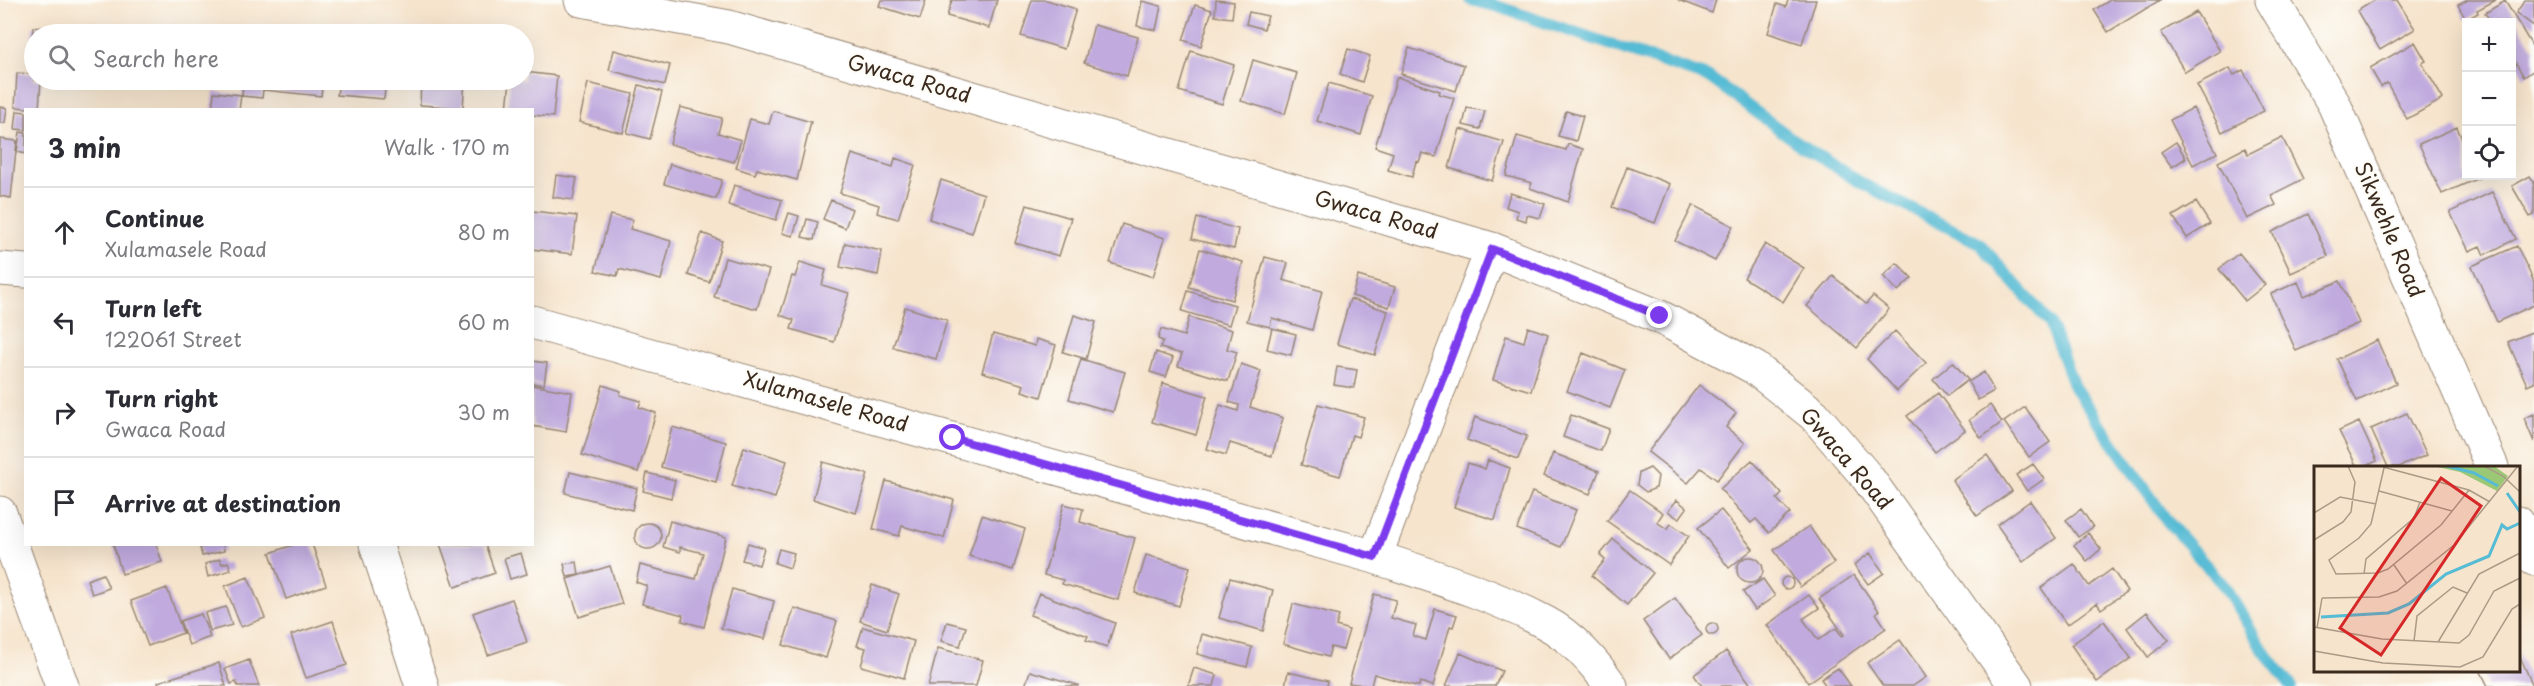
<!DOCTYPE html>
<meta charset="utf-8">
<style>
:root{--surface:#fff;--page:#f7f7f7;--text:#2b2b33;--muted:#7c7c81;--line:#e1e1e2}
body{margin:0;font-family:"Playpen Sans",sans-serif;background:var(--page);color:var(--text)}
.controls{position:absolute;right:18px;top:18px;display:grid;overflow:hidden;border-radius:0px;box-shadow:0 6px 24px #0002}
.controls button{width:54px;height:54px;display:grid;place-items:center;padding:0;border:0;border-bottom:2px solid var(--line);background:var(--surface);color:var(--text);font:30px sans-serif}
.stop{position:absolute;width:18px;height:18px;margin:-14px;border:4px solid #7c3aed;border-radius:50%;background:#fff}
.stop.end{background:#7c3aed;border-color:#fff;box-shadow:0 2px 6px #0008}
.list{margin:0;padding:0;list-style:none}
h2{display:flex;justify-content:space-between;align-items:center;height:78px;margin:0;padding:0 24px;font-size:26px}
h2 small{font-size:20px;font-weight:400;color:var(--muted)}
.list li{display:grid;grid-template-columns:39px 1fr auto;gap:18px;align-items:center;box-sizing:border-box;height:90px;padding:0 24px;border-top:2px solid var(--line)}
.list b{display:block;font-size:22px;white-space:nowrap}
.list p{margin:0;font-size:20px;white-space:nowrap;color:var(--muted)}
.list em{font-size:20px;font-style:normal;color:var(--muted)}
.icon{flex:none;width:33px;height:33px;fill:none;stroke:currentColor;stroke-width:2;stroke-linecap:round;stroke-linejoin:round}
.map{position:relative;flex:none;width:2534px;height:686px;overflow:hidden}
.search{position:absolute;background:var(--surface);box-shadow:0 6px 24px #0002;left:24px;top:24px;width:510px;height:66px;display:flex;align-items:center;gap:15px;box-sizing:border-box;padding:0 21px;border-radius:33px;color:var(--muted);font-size:22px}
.panel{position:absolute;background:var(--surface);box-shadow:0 6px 24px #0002;left:24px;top:108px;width:510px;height:438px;border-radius:0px}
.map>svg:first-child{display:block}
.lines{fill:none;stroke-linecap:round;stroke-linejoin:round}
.stream{stroke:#56bbd4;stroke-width:12}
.building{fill:#c0aade}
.minor-casing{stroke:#988775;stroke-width:35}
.minor{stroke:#fff;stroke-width:33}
.route{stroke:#7c3aed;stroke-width:8}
.labels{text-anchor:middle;stroke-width:4.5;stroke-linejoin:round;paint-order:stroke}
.street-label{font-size:21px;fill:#3b2a1e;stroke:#fdfcf7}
.inset-river{fill:none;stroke:#56bbd4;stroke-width:3}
.inset-road{fill:none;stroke:#ab9a86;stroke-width:1.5}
.view{fill:#d62828;fill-opacity:0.15;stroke:#d62828;stroke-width:3}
.inset-edge{fill:none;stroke:#3b2a1e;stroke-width:3}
</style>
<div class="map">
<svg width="2534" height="686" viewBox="0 0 2534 686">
<rect width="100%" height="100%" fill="#fdfcf7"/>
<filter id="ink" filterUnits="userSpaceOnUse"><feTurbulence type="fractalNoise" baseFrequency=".0167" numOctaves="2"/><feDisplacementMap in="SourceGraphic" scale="12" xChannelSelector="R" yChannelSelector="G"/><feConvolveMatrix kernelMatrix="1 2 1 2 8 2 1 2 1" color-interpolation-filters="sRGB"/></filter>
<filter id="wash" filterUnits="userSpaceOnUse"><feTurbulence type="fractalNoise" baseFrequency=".008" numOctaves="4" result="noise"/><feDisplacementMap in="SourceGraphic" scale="24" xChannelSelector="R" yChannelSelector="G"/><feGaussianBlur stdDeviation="1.35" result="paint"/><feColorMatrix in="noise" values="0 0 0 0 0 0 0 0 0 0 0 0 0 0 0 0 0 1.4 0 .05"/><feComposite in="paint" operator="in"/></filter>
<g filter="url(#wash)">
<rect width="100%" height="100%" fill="#f6e4cc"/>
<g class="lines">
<path class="stream" d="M1471,0L1499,7L1710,78L1798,143L1863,184L1979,243L2050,323L2074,387L2168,522L2225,587L2264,651L2291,686"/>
</g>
<g id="blocks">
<path class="building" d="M881,0H926L920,19L879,6Z
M952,0H997L989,28L947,16Z
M1032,0H1047L1076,9L1064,49L1021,36Z
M1216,0L1234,2L1232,18L1215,16Z
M1678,0H1716L1712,13Z
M1788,0H1816L1802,44L1768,33L1777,4L1786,7Z
M2110,0H2160L2108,32L2094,10Z
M2375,0H2397L2415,29L2380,50L2357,11Z
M2468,0H2496L2477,10L2478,13L2466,20L2458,5Z
M2525,0H2534V26L2516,13Z
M1142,1L1161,6L1156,30L1137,26Z
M2505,1L2534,49V70L2524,77L2512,56V22H2491L2485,13Z
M1195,5L1212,10L1201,46L1183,40Z
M1249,12L1268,16L1264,29L1246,24Z
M2196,12L2220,51L2185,72L2161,32Z
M1094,25L1138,37L1127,76L1084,63Z
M33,27L91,31V34H34V67L30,66Z
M2415,42L2426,61L2422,63L2443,99L2407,119L2387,83L2381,87L2370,68Z
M1409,48L1464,65L1456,91L1401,74Z
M1348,49L1370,56L1362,82L1340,74Z
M614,50L670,65L665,85L609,70Z
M1191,51L1234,65L1222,104L1179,91Z
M1253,60L1297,73L1285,114L1241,101Z
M2230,68L2234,75L2243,70L2264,111L2222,132L2197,85Z
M524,72L557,76L553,117L532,115V110H507L510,80H524Z
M17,73L34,74V80H41L39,109L15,107Z
M1397,77L1440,91L1439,94L1454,98L1436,157L1422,153L1419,162L1416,161L1412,177L1388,170L1393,153L1375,147Z
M243,80H323L321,96L263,90L262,98L242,96Z
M339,80H386L384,99L337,95Z
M421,80H465L463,108L420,105Z
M588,83L633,94L623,133L579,122Z
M1329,83L1372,96L1361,135L1317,121Z
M639,85L662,92L650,139L627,133Z
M214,92L241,95L239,110H212Z
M0,107L7,108L5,123H0Z
M680,107L722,118L718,133L741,140L734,162L670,144Z
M1467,108L1485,111L1480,129L1463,125Z
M2193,108L2217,153L2193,165L2170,120Z
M17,111L26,112V130L15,129Z
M773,111L811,122L797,180L757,169L755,174L736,168L750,119L769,124Z
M1566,111L1583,116L1576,141L1558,136Z
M2457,127L2466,149V176H2478L2479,178L2442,194L2419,144Z
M1460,129L1504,142L1492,181L1449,168Z
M20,132L26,133V154L17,152Z
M1517,136L1566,150L1568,144L1583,149L1568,202L1530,188L1532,183L1506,176Z
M2282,137L2303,179L2271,195L2276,205L2247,219L2218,162L2245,148L2248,154Z
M0,139L17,141L11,198L0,196Z
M2176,142L2186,158L2172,167L2161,152Z
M852,154L893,167L895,158L915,165L898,219L877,213L879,205L840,193Z
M670,164L722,180L716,199L664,184Z
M1627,167L1670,184L1655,223L1612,207Z
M556,175L577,178L573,200L553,197Z
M2530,176L2534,182V215L2530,217L2512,186Z
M941,180L984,194L972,233L929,219Z
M734,185L782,200L776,220L728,205Z
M2492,192L2516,239L2484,255L2480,246L2469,251L2450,212Z
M1510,193L1545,204L1540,218L1527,215L1526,221L1516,218L1518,211L1506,207Z
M831,200L852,209L845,228L823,219Z
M2196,202L2210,224L2187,238L2173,216Z
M1027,205L1071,218L1059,256L1015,243Z
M1693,205L1733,226L1715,261L1675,241Z
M532,211L577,216L572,254L532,249Z
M789,213L799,216L793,236L782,233Z
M2308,214L2328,256L2291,273L2272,232Z
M610,215L633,220L630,229L671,241L661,280L619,269L617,276L595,271Z
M1197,218L1238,229L1234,249L1192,239Z
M807,219L818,222L814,240L802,237Z
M1122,224L1165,238L1153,277L1110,263Z
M702,233L722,241L709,282L688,275Z
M845,243L882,251L878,275L840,267Z
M1765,244L1804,268L1783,302L1744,278Z
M2517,246L2534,282V305L2497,322L2472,266Z
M1200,249L1243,262L1232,300L1189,287Z
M2239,253L2265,285L2245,301L2219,269Z
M1265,257L1288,263L1283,280L1322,291L1312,330L1272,318L1270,327L1247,321Z
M725,258L769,270L757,309L714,297Z
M800,262L826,270L822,285L849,293L834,342L791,329L794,320L780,315L792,276L795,277Z
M1897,263L1912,278L1898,291L1883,276Z
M1358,276L1395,287L1389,307L1352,296Z
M1833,276L1866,304L1873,296L1889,309L1857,348L1807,306Z
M2340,281L2359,323L2296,351L2271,294L2298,282L2304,296Z
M1188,291L1235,305L1229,325L1182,311Z
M1350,299L1388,311L1375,355L1337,344Z
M905,307L947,320L936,359L893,347Z
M1074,315L1096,322L1086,359L1063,352Z
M1189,317L1232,330L1227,349L1237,352L1228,381L1178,366L1182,354L1160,348L1163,341L1158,339L1161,329L1184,336Z
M1528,327L1548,334L1531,391L1493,380L1506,336L1524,342Z
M1272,328L1296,334L1291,355L1267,349Z
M1895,331L1926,363L1897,391L1867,359Z
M2534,331V382L2527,385L2508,342Z
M993,334L1035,346L1036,339L1056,345L1041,397L1022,391L1024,385L982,372Z
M2377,340L2396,383L2357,401L2337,359Z
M1156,352L1173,358L1166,377L1150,372Z
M1583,353L1625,370L1610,408L1567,391Z
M1081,359L1125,372L1113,412L1069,399Z
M532,361L547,363L544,385L532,383Z
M1953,362L1968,380L1947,396L1933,379Z
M1241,364L1261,371L1250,407L1283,418L1272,456L1230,443L1226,455L1207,449L1220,405L1238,411L1239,405L1229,402Z
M1337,367L1357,370L1354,388L1334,385Z
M1984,372L1994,391L1978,400L1968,382Z
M1163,383L1207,396L1196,435L1152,422Z
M532,385L572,392L566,432L532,426Z
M603,385L621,391L620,395L641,401L639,407L656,413L638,472L582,455Z
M1699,385L1736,413L1726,427L1745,443L1717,480L1701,468L1688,483L1648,452Z
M1938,393L1965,430L1935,452L1907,416Z
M1318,404L1364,417L1358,437L1352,435L1340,476L1301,465Z
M1990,405L2002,422L1981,438L1969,420Z
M2025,407L2050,442L2029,457L2004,422Z
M2407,413L2427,455L2399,467H2388L2371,429Z
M2534,414V442L2524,418Z
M1571,415L1609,429L1601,451L1563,437Z
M1475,417L1527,436L1518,459L1467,440Z
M2359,422L2377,461L2364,467H2357L2339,431Z
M672,427L726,442L716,482L661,467Z
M744,447L787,461L775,498L732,486Z
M1553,453L1599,471L1590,494L1544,476Z
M1987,455L2012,491L1977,516L1952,480Z
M1488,460L1510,468L1495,520L1454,507L1468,463L1485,469Z
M1752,460L1782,494L1777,499L1790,513L1769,533L1756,519L1751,523L1720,489Z
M823,462L868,474L856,513L813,499Z
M2033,464L2044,479L2027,491L2016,475Z
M1650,468L1658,476L1656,488L1646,492L1637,485L1639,473Z
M570,472L637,488L632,510L565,493Z
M647,473L675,480L671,498L643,491Z
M886,481L954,500L944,538L902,526L899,536L873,529Z
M1630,490L1663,513L1657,522L1667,529L1671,524L1689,536L1669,565L1607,521Z
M1532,492L1576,510L1561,547L1517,529Z
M1677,500L1687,508L1679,519L1668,511Z
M2030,501L2056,538L2023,562L1997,525Z
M1064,504L1083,509L1080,522L1135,538L1118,600L1062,584L1063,580L1044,575Z
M2081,509L2093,527L2078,537L2066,520Z
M1721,510L1753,549L1729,568L1698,528Z
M982,515L1025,529L1013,570L969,556Z
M670,521L726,537L704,627L682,621L683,615L642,604L647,586L636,582L640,565L696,579L703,553L680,547V552L663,547Z
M635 536a13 13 0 1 1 26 0a13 13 0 1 1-26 0Z
M1809,526L1834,563L1800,587L1774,550Z
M2088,533L2101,549L2087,561L2074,545Z
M1613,539L1653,573L1627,605L1592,576L1605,560L1600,555Z
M748,543L764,548L759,565L742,560Z
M113,544H156L162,562L122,574Z
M199,544H223L224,551L202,556Z
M296,544H312L326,585L286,599L270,553Z
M440,544H485L495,573L455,587Z
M779,549L794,553L790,568L775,563Z
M521,553L527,574L510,579L504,558Z
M1870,553L1884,573L1868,584L1854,565Z
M1146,555L1190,567L1179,606L1135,593Z
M1737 570a13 13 0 1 1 26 0a13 13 0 1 1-26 0Z
M220,559L222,564L228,562L231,570L208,577L205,564Z
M577,562L579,575L567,577L564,564Z
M2074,564L2089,586L2112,569L2127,591L2101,609L2097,603L2067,625L2041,588Z
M610,566L622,604L579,617L567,579Z
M103,574L109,588L92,594L87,580Z
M1854,575L1879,611L1876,613L1886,628L1808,683L1767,625L1809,595L1819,608L1803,619L1818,640L1836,628L1842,636L1844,635L1819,599Z
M1781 583a6 6 0 1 1 12 0a6 6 0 1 1-12 0Z
M248,577L265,618L241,627L225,586Z
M1230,578L1273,590L1263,631L1219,618Z
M1763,579L1775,596L1755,610L1743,592Z
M872,585L899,594L887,630L860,621Z
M167,588L183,633L148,646L131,601Z
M732,589L774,601L765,639L721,628Z
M1039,593L1115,623L1107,647L1086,640L1088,636L1030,615Z
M1374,594L1396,600L1391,618L1416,625L1413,636L1426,640L1435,609L1457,615L1453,627L1450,626L1433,686L1420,682L1419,686H1416L1374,674L1371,686L1349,683Z
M1675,598L1702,635L1669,659L1643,621Z
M512,599L527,642L488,655L473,613Z
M1293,604L1339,616L1336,626L1349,630L1343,650L1331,647L1328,657L1283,644Z
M226,607L232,625L210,631L205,613Z
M794,608L837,621L826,658L783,645Z
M2147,612L2169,640L2148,657L2127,628Z
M201,614L210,637L189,645L180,621Z
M333,621L347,665L306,678L291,635Z
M2104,621L2131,658L2097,682L2071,645Z
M947,622L966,627L960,646L941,641Z
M1706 629a6 6 0 1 1 12 0a6 6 0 1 1-12 0Z
M863,627L914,641L904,678L861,666L866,648L857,646Z
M1202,634L1252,647L1247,667L1197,654Z
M1900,640L1926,677L1913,686H1883L1867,663Z
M938,648L983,660L976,686H928Z
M1726,651L1752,686H1702L1694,675Z
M2518,652L2533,686H2488L2480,670H2518Z
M1460,653L1502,671L1495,686H1446Z
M249,660L259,686H238L236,682L231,684L225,669Z
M219,663L226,686H159L158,682Z
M1194,668L1217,675L1214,686H1188Z
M1838,668L1851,686H1826L1821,679Z
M1030,671L1078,685V686H1025Z
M1288,672L1328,681L1327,686H1285Z"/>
</g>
</g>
<g filter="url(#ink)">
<use href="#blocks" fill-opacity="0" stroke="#988775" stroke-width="1.5"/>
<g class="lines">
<defs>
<path id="minor" d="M581,0L729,27L1492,249L1660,317L1755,368L1814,415L1867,477L2016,686
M2272,0L2334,104L2492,467
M0,269L26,271
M532,322L1375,557C1432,576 1492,594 1546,623C1571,636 1595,663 1611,686
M0,513L62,686
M2518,523L2534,559
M376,544L422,686
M1375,557L1492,249"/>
</defs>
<use href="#minor" class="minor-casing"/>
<use href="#minor" class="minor"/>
</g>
</g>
<g class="lines" filter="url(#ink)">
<path class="route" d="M953,438L1375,557L1492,249L1660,316"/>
</g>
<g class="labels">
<g class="street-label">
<text transform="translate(909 79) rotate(16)" y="7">Gwaca Road</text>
<text transform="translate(1376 215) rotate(16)" y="7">Gwaca Road</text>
<text transform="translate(2389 230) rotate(67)" y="7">Sikwehle Road</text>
<text transform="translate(826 402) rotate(16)" y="7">Xulamasele Road</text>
<text transform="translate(1846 459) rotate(49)" y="7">Gwaca Road</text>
</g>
</g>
<g transform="translate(2314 466)">
<rect width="206" height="206" fill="#f6e4cc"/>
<path d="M119,0H180L194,10L183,25L146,6Z" fill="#9bc875"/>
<path class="inset-river" d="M133,0L160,7L184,20M193,27L206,46M7,151L74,147L95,138L132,108L175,90L188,59L193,63L206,57"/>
<path class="inset-road" d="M170,0L189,10L206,26M69,1L155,24L176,36M70,2L57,58L45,72L15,94L22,108L64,107L74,103L127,59L155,24M65,25L138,45M0,47L26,31L62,38M0,74L29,56L37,46L41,16L34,0M80,99L93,118M50,108L52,93L100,52L106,36M8,132L65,131L83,125L140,79L204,0M0,161L68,173L145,177L155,169L180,125L206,112M3,162L8,132M100,175L103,150L139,121L153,127M124,176L165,108L206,87M0,185L69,197L146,201L169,191L198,143L206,138"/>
<path class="view" d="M127,12L167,40L67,189L26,162Z"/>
<rect width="206" height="206" class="inset-edge"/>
</g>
</svg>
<div class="controls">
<button>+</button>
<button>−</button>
<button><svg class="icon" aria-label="locate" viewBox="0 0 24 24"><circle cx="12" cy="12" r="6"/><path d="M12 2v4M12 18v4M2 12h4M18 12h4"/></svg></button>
</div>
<div class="stop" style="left:953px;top:438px"></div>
<div class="stop end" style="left:1660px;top:316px"></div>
<div class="search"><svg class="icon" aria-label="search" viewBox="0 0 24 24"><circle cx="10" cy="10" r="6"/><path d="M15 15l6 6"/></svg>Search here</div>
<section class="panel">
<h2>3 min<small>Walk · 170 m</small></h2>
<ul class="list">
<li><svg class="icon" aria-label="ahead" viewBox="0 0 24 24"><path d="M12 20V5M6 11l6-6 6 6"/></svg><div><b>Continue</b><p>Xulamasele Road</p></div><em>80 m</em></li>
<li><svg class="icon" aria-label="left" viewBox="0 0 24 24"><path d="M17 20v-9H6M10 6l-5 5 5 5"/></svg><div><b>Turn left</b><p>122061 Street</p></div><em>60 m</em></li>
<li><svg class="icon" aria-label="right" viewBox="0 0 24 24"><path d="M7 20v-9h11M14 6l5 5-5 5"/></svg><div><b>Turn right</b><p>Gwaca Road</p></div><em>30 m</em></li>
<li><svg class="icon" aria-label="arrive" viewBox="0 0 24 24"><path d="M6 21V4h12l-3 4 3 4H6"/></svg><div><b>Arrive at destination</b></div></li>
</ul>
</section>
</div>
